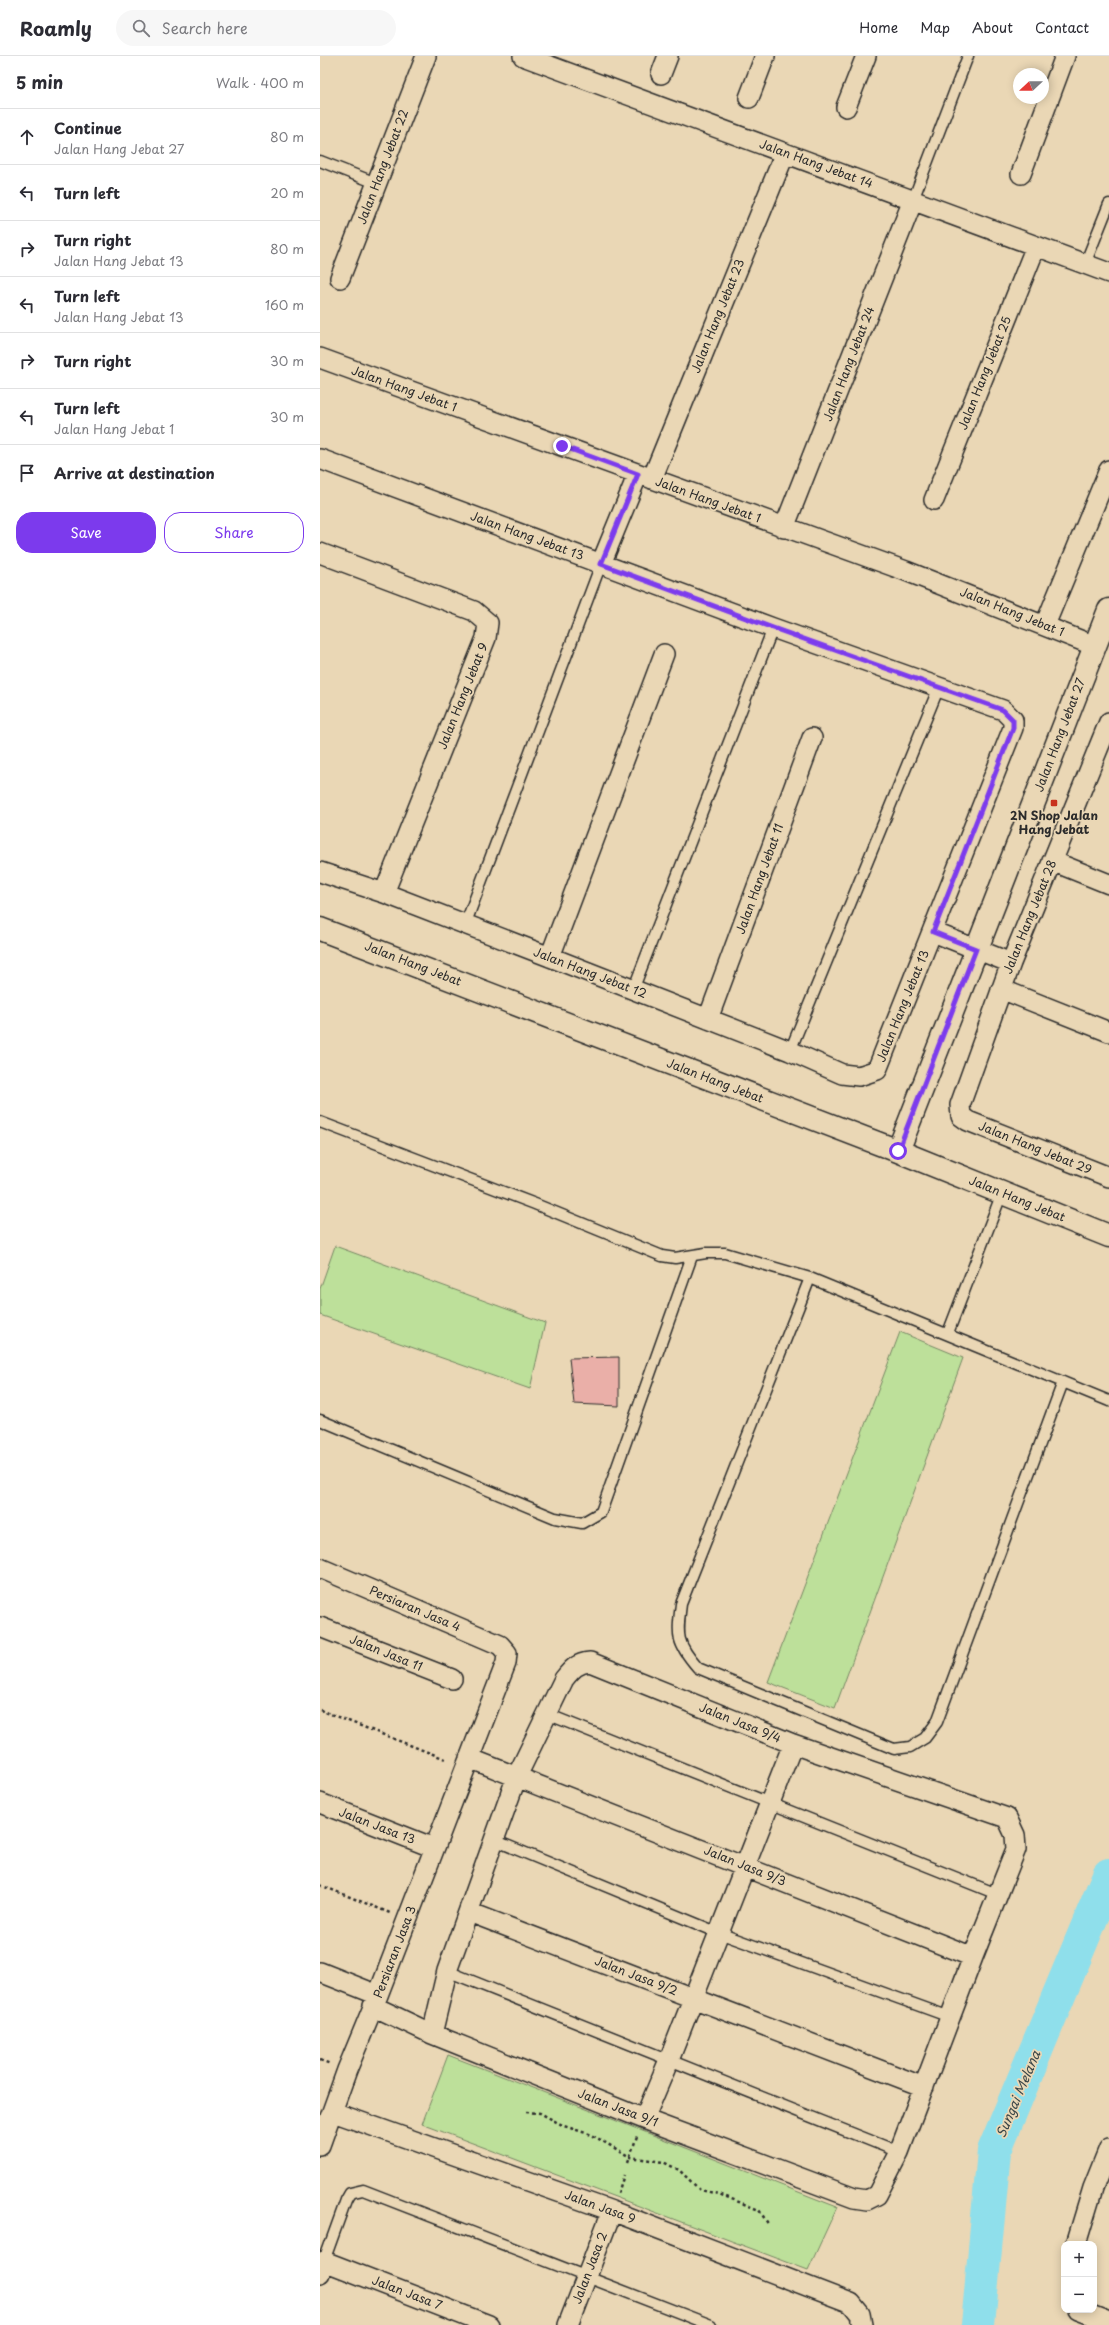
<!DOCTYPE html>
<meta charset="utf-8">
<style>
:root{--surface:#fff;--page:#f7f7f7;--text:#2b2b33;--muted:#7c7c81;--line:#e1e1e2;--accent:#7c3aed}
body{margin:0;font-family:"Playpen Sans",sans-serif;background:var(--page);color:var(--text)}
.controls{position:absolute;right:12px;bottom:12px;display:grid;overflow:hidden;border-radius:8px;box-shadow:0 2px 10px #0003}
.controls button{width:36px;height:36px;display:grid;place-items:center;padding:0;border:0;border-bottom:1px solid var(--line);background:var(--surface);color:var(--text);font:20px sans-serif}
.compass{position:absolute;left:693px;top:12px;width:36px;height:36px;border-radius:50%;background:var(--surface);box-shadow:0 2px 10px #0003;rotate:248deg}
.stop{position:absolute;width:12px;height:12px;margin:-9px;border:3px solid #7c3aed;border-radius:50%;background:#fff}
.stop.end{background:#7c3aed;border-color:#fff;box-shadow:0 1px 4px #0008}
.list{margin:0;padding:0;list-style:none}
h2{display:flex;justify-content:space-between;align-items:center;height:52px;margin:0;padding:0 16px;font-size:17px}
h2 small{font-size:13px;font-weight:400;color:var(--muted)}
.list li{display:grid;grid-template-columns:26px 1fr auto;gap:12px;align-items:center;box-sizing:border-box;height:56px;padding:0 16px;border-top:1px solid var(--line)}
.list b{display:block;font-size:15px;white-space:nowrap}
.list p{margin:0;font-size:13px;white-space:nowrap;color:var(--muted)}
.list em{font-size:13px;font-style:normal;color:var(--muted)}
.actions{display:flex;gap:8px;padding:12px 16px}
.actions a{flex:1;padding:9px 0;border:1px solid var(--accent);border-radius:16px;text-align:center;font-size:14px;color:var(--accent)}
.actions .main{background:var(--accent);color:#fff}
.icon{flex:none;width:22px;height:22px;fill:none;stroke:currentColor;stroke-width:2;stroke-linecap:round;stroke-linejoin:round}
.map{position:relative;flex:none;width:789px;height:2269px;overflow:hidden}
header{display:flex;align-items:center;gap:24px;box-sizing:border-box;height:56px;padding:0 20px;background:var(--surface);border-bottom:1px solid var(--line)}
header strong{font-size:19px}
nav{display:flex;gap:22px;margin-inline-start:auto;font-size:14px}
.search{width:280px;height:36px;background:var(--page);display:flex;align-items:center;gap:10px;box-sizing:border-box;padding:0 14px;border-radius:22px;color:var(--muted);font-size:15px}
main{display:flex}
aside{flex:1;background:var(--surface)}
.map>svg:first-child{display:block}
.green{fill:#bde09a;stroke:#748662}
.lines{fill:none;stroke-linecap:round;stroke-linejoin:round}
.river{stroke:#8fdfeb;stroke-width:34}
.building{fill:#eaafa8;stroke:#2b2b2b}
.service-casing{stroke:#2b2b2b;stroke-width:13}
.minor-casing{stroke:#2b2b2b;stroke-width:22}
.tertiary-casing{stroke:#2b2b2b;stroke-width:25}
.path{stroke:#2b2b2b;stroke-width:2.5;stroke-dasharray:3 3;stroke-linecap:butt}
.service{stroke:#ead7b5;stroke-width:10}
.minor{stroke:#ead7b5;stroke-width:19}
.tertiary{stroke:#ead7b5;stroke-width:22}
.route{stroke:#7c3aed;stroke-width:5}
.poi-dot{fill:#c8321e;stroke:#ead7b5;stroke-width:1.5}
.labels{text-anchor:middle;stroke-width:3.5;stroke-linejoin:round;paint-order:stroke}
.street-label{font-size:12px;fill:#2b2b2b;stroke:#ead7b5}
.poi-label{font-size:12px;font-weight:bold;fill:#2b2b2b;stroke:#ead7b5}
.water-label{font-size:13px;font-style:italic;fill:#3a4648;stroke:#ead7b5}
</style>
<header>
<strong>Roamly</strong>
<div class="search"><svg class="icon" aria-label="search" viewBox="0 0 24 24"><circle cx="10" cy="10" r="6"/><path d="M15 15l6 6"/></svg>Search here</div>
<nav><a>Home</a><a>Map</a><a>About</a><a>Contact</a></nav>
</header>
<main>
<aside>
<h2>5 min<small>Walk · 400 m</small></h2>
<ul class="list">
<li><svg class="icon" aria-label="ahead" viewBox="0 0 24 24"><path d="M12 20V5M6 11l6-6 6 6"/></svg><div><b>Continue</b><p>Jalan Hang Jebat 27</p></div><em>80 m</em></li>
<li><svg class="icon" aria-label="left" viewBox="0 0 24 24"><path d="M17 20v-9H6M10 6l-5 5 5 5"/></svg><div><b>Turn left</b></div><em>20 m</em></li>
<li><svg class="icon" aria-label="right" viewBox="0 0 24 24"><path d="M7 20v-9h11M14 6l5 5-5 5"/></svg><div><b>Turn right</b><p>Jalan Hang Jebat 13</p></div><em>80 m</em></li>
<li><svg class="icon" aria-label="left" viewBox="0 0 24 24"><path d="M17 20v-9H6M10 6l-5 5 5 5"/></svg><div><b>Turn left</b><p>Jalan Hang Jebat 13</p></div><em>160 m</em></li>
<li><svg class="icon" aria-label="right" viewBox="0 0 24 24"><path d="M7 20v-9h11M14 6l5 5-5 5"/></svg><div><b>Turn right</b></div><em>30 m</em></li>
<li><svg class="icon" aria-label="left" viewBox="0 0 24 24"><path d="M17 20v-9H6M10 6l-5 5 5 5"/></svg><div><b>Turn left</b><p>Jalan Hang Jebat 1</p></div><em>30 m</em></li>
<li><svg class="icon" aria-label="arrive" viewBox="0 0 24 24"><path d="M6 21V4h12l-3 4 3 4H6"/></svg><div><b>Arrive at destination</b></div></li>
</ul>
<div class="actions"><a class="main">Save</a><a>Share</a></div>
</aside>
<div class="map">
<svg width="789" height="2269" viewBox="0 0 789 2269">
<rect width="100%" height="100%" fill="#ead7b5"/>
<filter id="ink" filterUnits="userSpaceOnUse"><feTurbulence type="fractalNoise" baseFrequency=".025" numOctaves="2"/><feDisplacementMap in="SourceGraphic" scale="8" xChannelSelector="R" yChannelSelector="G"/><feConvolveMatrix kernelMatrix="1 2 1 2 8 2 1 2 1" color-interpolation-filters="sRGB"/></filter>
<g filter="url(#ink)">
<path class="green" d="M15,1190L225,1267L210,1333L0,1259V1233Z
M580,1276L643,1302L515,1652L448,1626Z
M128,1999L517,2151L488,2214L102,2068Z"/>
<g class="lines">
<path class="river" d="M658,2269L674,2095L789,1819"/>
</g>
<path class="building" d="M299,1301V1350L254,1348L249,1302Z"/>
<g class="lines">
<defs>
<path id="service" d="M0,105L56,127
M593,144L648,0
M765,208L789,148
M145,869L281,508
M313,934L453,572
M470,995L619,631
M0,1066L215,1148L342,1200L355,1202L386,1197H405L490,1222L789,1345
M490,1222L361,1548C357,1580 356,1587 378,1612L574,1693L590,1691L605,1682L617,1666L743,1326
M628,1277L682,1137
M0,1364L235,1462L262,1467L281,1456L372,1200
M227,1658L677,1838
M174,1784L399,1877L630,1961
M127,1915L579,2096
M4,2205L26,2144L30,2137L43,2134L391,2269"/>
<path id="minor" d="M203,0L789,217
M341,18L348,0
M429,42L445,0
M526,51L546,0
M701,118L745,0
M20,222L106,0
M0,302L586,515L775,590
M0,403L453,572L683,654L693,664V672L557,1014L539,1020L522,1018L470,995L230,901L64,837L0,816
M332,423L465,97
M614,444L716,190
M464,472L593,144
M0,497L154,555L168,567L166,582L64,837
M281,508L318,418
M725,569L789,414
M789,666L691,907L640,1049L641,1060L648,1065L789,1121
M732,805L789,828
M613,876L691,907
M230,901L344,598
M681,933L789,976
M388,963L492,682
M0,1512L180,1589L187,1597L186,1607L58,1939L27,2014L0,2089
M0,1571L132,1623
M149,1702L653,1901
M0,1747L114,1792
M149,1856L604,2031
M0,1916L58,1939
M53,1950L112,1978L324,2063L534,2142L547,2144L557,2139L579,2096L653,1901L696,1793L695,1779L687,1762L473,1688L270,1606C257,1607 252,1613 244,1623L197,1720L127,1915L112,1978
M13,2056L292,2155L531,2247L540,2258L542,2269
M324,2063L349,2004L473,1688
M756,2188L773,2132L789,2092
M0,2217L4,2205L169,2269
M758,2254L789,2266
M248,2269L292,2155"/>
<path id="tertiary" d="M0,873L578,1095L789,1180
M578,1095L789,554"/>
</defs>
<use href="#service" class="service-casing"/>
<use href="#minor" class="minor-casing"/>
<use href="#tertiary" class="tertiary-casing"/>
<path class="path" d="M0,1654L128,1704
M0,1829L70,1857
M0,2004L11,2008
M206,2056L220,2057L244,2070L272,2079L310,2101L343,2106L359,2114L380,2134L399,2138L439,2154L449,2169
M308,2106L317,2080
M298,2137L304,2119"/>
<use href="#service" class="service"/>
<use href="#minor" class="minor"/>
<use href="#tertiary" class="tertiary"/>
</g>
</g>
<g class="lines" filter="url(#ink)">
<path class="route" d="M242,390L318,418L281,508L453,572L683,654L693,664V672L613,876L656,893L578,1095"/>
</g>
<rect class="poi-dot" x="730" y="743" width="8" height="8" rx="2"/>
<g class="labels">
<g class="street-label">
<text transform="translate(496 108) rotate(20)" y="4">Jalan Hang Jebat 14</text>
<text transform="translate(63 111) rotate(-69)" y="4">Jalan Hang Jebat 22</text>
<text transform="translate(398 260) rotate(-68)" y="4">Jalan Hang Jebat 23</text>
<text transform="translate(529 308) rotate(-69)" y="4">Jalan Hang Jebat 24</text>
<text transform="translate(665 317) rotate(-68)" y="4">Jalan Hang Jebat 25</text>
<text transform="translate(84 333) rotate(20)" y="4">Jalan Hang Jebat 1</text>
<text transform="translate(388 444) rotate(20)" y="4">Jalan Hang Jebat 1</text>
<text transform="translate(207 480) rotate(20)" y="4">Jalan Hang Jebat 13</text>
<text transform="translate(692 556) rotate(22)" y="4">Jalan Hang Jebat 1</text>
<text transform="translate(143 640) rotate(-68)" y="4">Jalan Hang Jebat 9</text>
<text transform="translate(740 679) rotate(-69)" y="4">Jalan Hang Jebat 27</text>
<text transform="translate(440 823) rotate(-70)" y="4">Jalan Hang Jebat 11</text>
<text transform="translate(710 861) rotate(-68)" y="4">Jalan Hang Jebat 28</text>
<text transform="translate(93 908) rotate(21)" y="4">Jalan Hang Jebat</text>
<text transform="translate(270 917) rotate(21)" y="4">Jalan Hang Jebat 12</text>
<text transform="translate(583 950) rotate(-68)" y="4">Jalan Hang Jebat 13</text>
<text transform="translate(395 1025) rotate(21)" y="4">Jalan Hang Jebat</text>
<text transform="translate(715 1092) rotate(22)" y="4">Jalan Hang Jebat 29</text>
<text transform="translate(697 1143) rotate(22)" y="4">Jalan Hang Jebat</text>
<text transform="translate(95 1553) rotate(23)" y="4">Persiaran Jasa 4</text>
<text transform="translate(66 1597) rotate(22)" y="4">Jalan Jasa 11</text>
<text transform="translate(420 1667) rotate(22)" y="4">Jalan Jasa 9/4</text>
<text transform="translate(57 1770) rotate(21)" y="4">Jalan Jasa 13</text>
<text transform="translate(425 1810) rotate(22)" y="4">Jalan Jasa 9/3</text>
<text transform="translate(75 1896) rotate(-69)" y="4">Persiaran Jasa 3</text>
<text transform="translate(316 1920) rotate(21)" y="4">Jalan Jasa 9/2</text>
<text transform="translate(298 2052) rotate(21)" y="4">Jalan Jasa 9/1</text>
<text transform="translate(280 2151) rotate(20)" y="4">Jalan Jasa 9</text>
<text transform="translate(270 2212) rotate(-69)" y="4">Jalan Jasa 2</text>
<text transform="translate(87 2237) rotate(21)" y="4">Jalan Jasa 7</text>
</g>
<g class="poi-label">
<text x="734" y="764">2N Shop Jalan<tspan x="734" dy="14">Hang Jebat</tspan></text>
</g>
<g class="water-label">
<text transform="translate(698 2038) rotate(-67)" y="5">Sungai Melana</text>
</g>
</g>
</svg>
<div class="controls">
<button>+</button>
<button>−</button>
</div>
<svg class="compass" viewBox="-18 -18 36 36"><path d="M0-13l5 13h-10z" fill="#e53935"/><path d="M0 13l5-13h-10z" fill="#7c7c81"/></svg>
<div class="stop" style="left:578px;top:1095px"></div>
<div class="stop end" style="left:242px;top:390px"></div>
</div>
</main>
